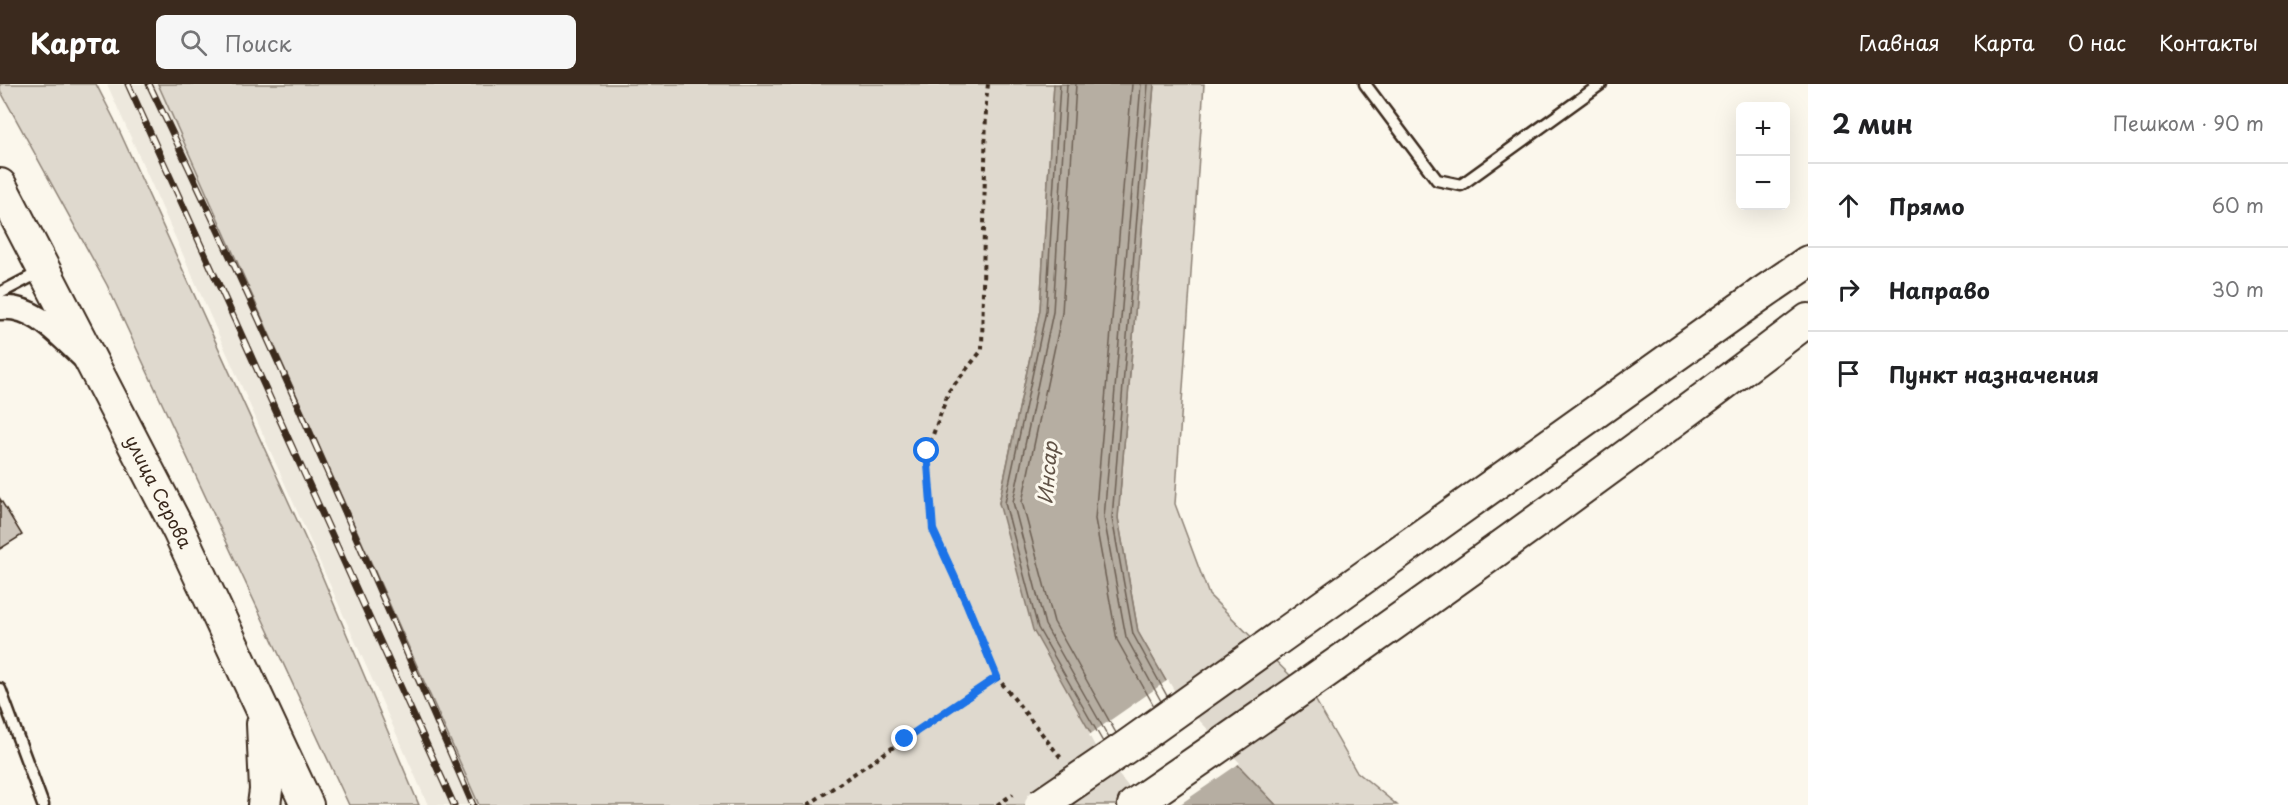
<!DOCTYPE html>
<html lang="ru">
<meta charset="utf-8">
<style>
:root{--surface:#fff;--page:#f6f6f6;--text:#202124;--muted:#757577;--line:#e0e0e0;--accent:#3b2a1e}
body{margin:0;font-family:"Playpen Sans",sans-serif;background:var(--page);color:var(--text)}
.controls{position:absolute;right:18px;top:18px;display:grid;overflow:hidden;border-radius:9px;box-shadow:0 6px 24px #0002}
.controls button{width:54px;height:54px;display:grid;place-items:center;padding:0;border:0;border-bottom:2px solid var(--line);background:var(--surface);color:var(--text);font:30px sans-serif}
.stop{position:absolute;width:18px;height:18px;margin:-14px;border:4px solid #1a73e8;border-radius:50%;background:#fff}
.stop.end{background:#1a73e8;border-color:#fff;box-shadow:0 2px 6px #0008}
.list{margin:0;padding:0;list-style:none}
h2{display:flex;justify-content:space-between;align-items:center;height:78px;margin:0;padding:0 24px;font-size:26px}
h2 small{font-size:20px;font-weight:400;color:var(--muted)}
.list li{display:grid;grid-template-columns:39px 1fr auto;gap:18px;align-items:center;box-sizing:border-box;height:84px;padding:0 24px;border-top:2px solid var(--line)}
.list b{display:block;font-size:22px;white-space:nowrap}
.list em{font-size:20px;font-style:normal;color:var(--muted)}
.icon{flex:none;width:33px;height:33px;fill:none;stroke:currentColor;stroke-width:2;stroke-linecap:round;stroke-linejoin:round}
.map{position:relative;flex:none;width:1808px;height:721px;overflow:hidden}
header{display:flex;align-items:center;gap:36px;box-sizing:border-box;height:84px;padding:0 30px;background:var(--accent);color:#fff}
header strong{font-size:28px}
nav{display:flex;gap:33px;margin-inline-start:auto;font-size:21px}
.search{width:420px;height:54px;background:var(--page);display:flex;align-items:center;gap:15px;box-sizing:border-box;padding:0 21px;border-radius:9px;color:var(--muted);font-size:22px}
main{display:flex}
aside{flex:1;background:var(--surface)}
.map>svg:first-child{display:block}
.built{fill:#ede8dd}
.green{fill:#dfd9ce;stroke:#8d8276;stroke-width:1.5}
.water{fill:#b6aea2;stroke:#85796d;stroke-width:1.5}
.pier{fill:#fbf7ec}
.lines{fill:none;stroke-linecap:round;stroke-linejoin:round}
.shore{stroke:#6c5f53;stroke-width:1.5}
.building{fill:#ccc4b9;stroke:#3b2a1e;stroke-width:1.5}
.lane-casing{stroke:#3b2a1e;stroke-width:15}
.street-casing{stroke:#3b2a1e;stroke-width:27}
.secondary-casing{stroke:#3b2a1e;stroke-width:36}
.path{stroke:#3b2a1e;stroke-width:4;stroke-dasharray:4.5 4.5;stroke-linecap:butt}
.lane{stroke:#fbf7ec;stroke-width:10}
.street{stroke:#fbf7ec;stroke-width:22}
.secondary{stroke:#fbf7ec;stroke-width:32}
.rail-casing{stroke:#3b2a1e;stroke-width:7}
.rail{stroke:#fbf7ec;stroke-width:4.5;stroke-dasharray:14;stroke-linecap:butt}
.secondary-bridge-casing{stroke:#3b2a1e;stroke-width:36;stroke-linecap:butt}
.path-bridge{stroke:#3b2a1e;stroke-width:4;stroke-dasharray:4.5 4.5;stroke-linecap:butt}
.secondary-bridge{stroke:#fbf7ec;stroke-width:32}
.route{stroke:#1a73e8;stroke-width:8}
.labels{text-anchor:middle;stroke-width:6;stroke-linejoin:round;paint-order:stroke}
.street-label{font-size:18px;fill:#3b2a1e;stroke:#fbf7ec}
.water-label{font-size:20px;font-style:italic;fill:#605246;stroke:#fbf7ec}
</style>
<header>
<strong>Карта</strong>
<div class="search"><svg class="icon" aria-label="search" viewBox="0 0 24 24"><circle cx="10" cy="10" r="6"/><path d="M15 15l6 6"/></svg>Поиск</div>
<nav><a>Главная</a><a>Карта</a><a>О нас</a><a>Контакты</a></nav>
</header>
<main>
<div class="map">
<svg width="1808" height="721" viewBox="0 0 1808 721">
<rect width="100%" height="100%" fill="#fbf7ec"/>
<filter id="ink" filterUnits="userSpaceOnUse"><feTurbulence type="fractalNoise" baseFrequency=".0167" numOctaves="2"/><feDisplacementMap in="SourceGraphic" scale="12" xChannelSelector="R" yChannelSelector="G"/><feConvolveMatrix kernelMatrix="1 2 1 2 8 2 1 2 1" color-interpolation-filters="sRGB"/></filter>
<g filter="url(#ink)">
<path class="built" d="M107,0H158L479,721H428Z"/>
<path class="green" d="M0,0H96L114,35L317,480L419,721H349L107,201L0,6Z
M158,0H1054L1040,226L999,419L1148,721H479Z
M1154,0H1204L1175,420L1209,511L1316,617L1356,687L1397,721H1276L1178,618L1138,548L1118,434Z"/>
<path class="water" d="M1054,0H1154L1118,434L1138,548L1178,618L1276,721H1148L1098,662L1033,546L999,419L1040,226Z"/>
<path class="pier" d="M1168,596L1180,616L1240,679L1179,721H1144L1096,664L1089,651Z"/>
<g class="lines">
<path class="shore" d="M1060,0L1046,227L1005,419L1038,544L1103,658
M1067,0L1053,228L1013,418L1045,541L1109,654
M1076,0L1062,229L1022,418L1054,538L1116,649
M1132,0L1095,435L1117,556L1154,622
M1141,0L1104,434L1126,553L1161,617
M1148,0L1112,434L1133,550L1167,612"/>
</g>
<path class="building" d="M0,415L22,451L0,465Z"/>
<g class="lines">
<defs>
<path id="lane" d="M1365,0L1437,96L1461,101L1601,0
M0,209L42,187
M0,605L43,721"/>
<path id="street" d="M0,224C34,220 60,252 83,273"/>
<path id="secondary" d="M0,101L179,447L307,721
M1761,210L1808,178
M263,640L266,706L264,721
M1134,721C1362,564 1588,404 1808,236"/>
</defs>
<use href="#lane" class="lane-casing"/>
<use href="#street" class="street-casing"/>
<use href="#secondary" class="secondary-casing"/>
<path class="path" d="M988,0L986,19L982,266L949,307L927,367L933,445L966,518L997,593L1061,674
M808,721L997,593"/>
<use href="#lane" class="lane"/>
<use href="#street" class="street"/>
<use href="#secondary" class="secondary"/>
<defs>
<path id="rail" d="M128,0L454,721
M149,0C263,237 368,479 473,721"/>
</defs>
<use href="#rail" class="rail-casing"/>
<use href="#rail" class="rail"/>
<defs>
<path id="secondary-bridge" d="M1041,721L1126,663L1761,210"/>
</defs>
<use href="#secondary-bridge" class="secondary-bridge-casing"/>
<path class="path-bridge" d="M997,721L1013,710"/>
<use href="#secondary-bridge" class="secondary-bridge"/>
</g>
</g>
<g class="lines" filter="url(#ink)">
<path class="route" d="M905,655L997,593L966,518L933,446L927,367"/>
</g>
<g class="labels">
<g class="street-label">
<text transform="translate(158 408) rotate(63)" y="6">улица Серова</text>
</g>
<g class="water-label">
<text transform="translate(1048 389) rotate(-85)" y="7">Инсар</text>
</g>
</g>
</svg>
<div class="controls">
<button>+</button>
<button>−</button>
</div>
<div class="stop" style="left:927px;top:367px"></div>
<div class="stop end" style="left:905px;top:655px"></div>
</div>
<aside>
<h2>2 мин<small>Пешком · 90 m</small></h2>
<ul class="list">
<li><svg class="icon" aria-label="ahead" viewBox="0 0 24 24"><path d="M12 20V5M6 11l6-6 6 6"/></svg><div><b>Прямо</b></div><em>60 m</em></li>
<li><svg class="icon" aria-label="right" viewBox="0 0 24 24"><path d="M7 20v-9h11M14 6l5 5-5 5"/></svg><div><b>Направо</b></div><em>30 m</em></li>
<li><svg class="icon" aria-label="arrive" viewBox="0 0 24 24"><path d="M6 21V4h12l-3 4 3 4H6"/></svg><div><b>Пункт назначения</b></div></li>
</ul>
</aside>
</main>
